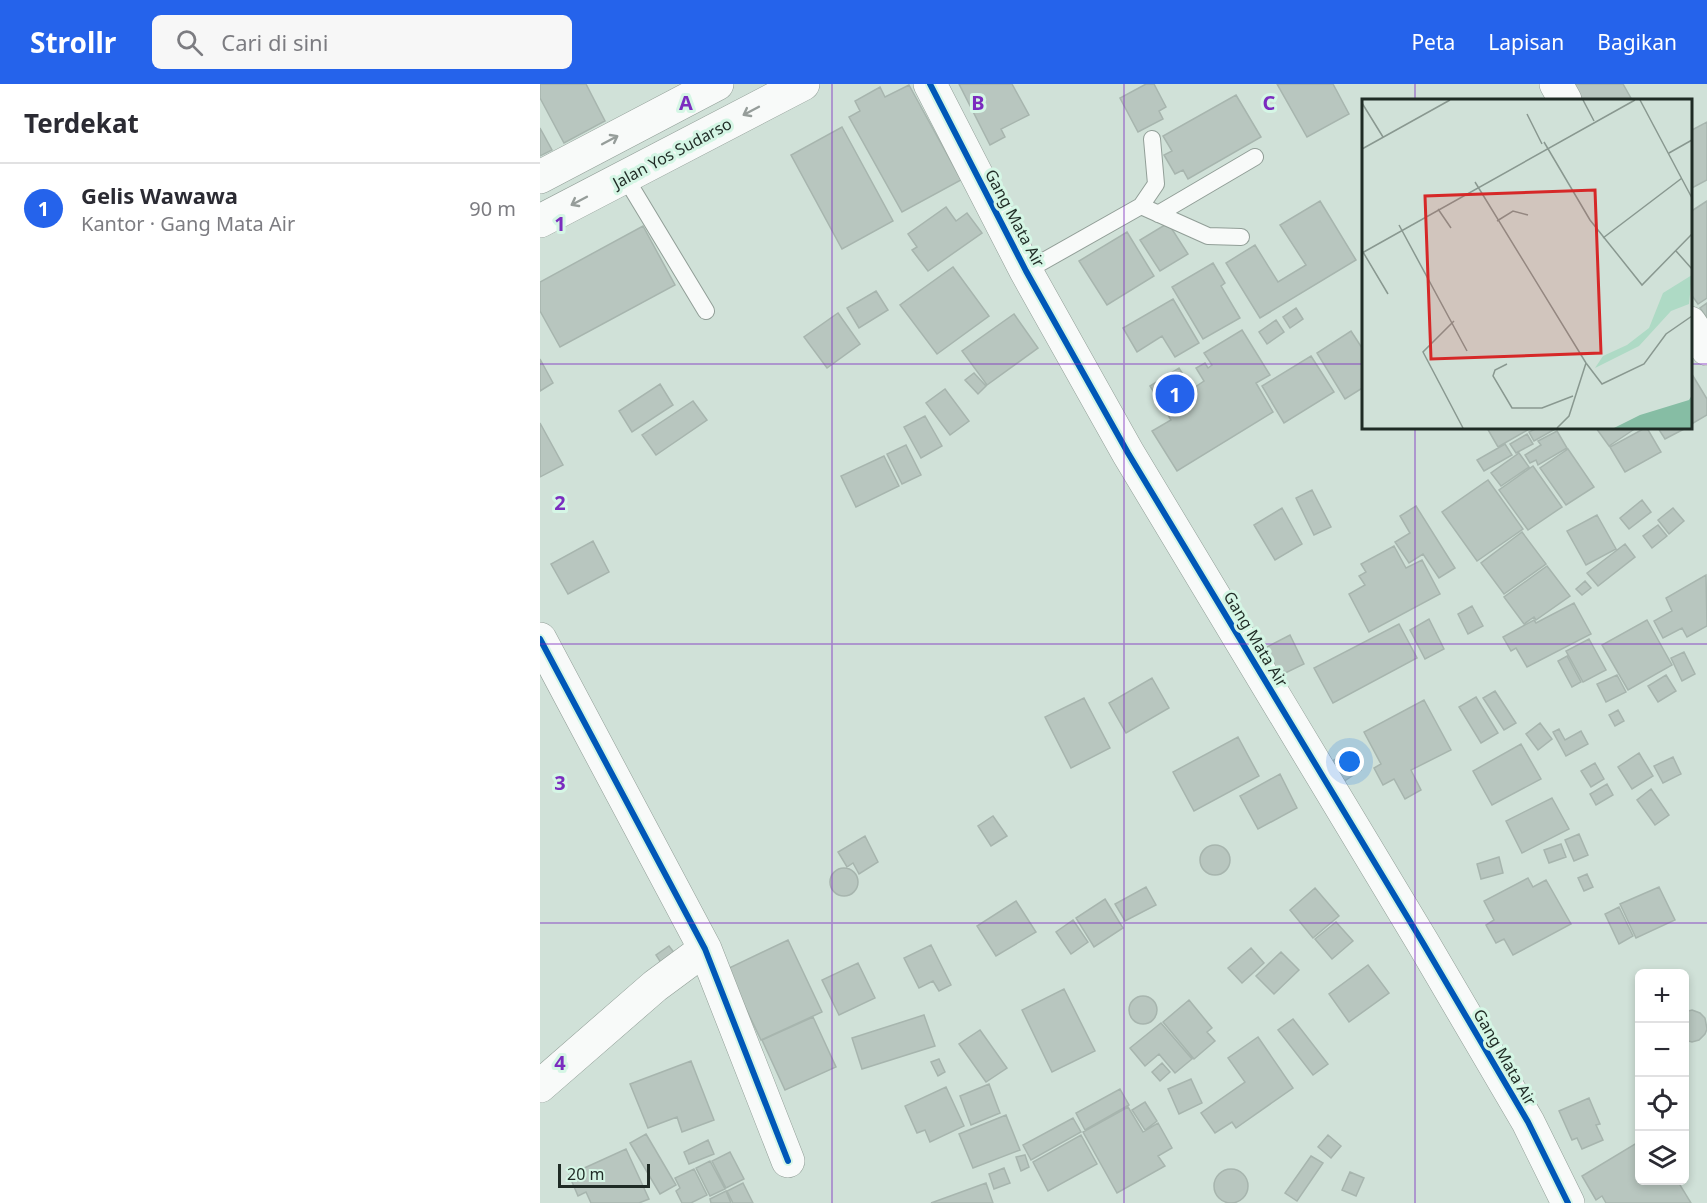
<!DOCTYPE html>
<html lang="id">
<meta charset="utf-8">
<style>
:root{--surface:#fff;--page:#f7f7f7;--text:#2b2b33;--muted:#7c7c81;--line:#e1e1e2;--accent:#2563eb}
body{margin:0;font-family:"Noto Sans",sans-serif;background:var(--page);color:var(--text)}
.controls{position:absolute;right:18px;bottom:18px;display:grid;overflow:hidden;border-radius:9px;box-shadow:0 3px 9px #0003}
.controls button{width:54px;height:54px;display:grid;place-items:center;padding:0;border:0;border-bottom:2px solid var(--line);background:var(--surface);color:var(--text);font:30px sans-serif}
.scale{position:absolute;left:18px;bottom:15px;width:92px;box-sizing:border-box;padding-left:6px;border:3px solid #1f2b25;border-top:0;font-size:16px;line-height:21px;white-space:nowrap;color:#1f2b25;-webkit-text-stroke:4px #d5f6e5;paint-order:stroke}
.you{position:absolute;left:810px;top:678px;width:21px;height:21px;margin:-15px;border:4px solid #fff;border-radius:50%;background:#1a73e8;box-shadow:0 0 0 9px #1a73e833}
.badge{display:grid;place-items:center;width:39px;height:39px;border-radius:50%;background:var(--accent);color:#fff;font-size:20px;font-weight:700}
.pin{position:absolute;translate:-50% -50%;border:3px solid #fff;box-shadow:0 2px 6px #0006}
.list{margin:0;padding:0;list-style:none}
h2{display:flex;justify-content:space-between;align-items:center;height:78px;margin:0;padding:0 24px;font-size:26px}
h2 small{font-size:20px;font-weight:400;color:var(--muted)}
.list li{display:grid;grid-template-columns:39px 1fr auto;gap:18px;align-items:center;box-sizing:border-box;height:90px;padding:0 24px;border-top:2px solid var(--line)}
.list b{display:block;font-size:22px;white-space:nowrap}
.list p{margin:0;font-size:20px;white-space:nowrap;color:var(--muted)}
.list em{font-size:20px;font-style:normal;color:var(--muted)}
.icon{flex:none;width:33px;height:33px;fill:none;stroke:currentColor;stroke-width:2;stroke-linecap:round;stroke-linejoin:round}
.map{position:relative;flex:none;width:1167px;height:1119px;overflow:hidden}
header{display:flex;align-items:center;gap:36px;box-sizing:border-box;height:84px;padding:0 30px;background:var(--accent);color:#fff}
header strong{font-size:28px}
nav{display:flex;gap:33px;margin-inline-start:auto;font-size:21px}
.search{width:420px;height:54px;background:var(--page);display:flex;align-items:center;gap:15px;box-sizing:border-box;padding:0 21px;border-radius:9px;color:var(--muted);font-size:22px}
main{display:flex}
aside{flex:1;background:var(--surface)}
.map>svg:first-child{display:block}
.building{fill:#b8c6bf;stroke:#a7b5ae;stroke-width:1.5}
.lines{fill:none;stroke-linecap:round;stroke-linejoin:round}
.lane-casing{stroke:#919e97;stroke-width:18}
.street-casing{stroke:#919e97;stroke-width:34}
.highway-casing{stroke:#919e97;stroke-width:34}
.lane{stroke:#f8faf9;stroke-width:16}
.street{stroke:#f8faf9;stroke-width:33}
.highway{stroke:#f8faf9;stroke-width:33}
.cycleway-casing{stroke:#d5f6e5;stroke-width:10}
.cycleway{stroke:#0057b8;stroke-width:6}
.oneway{stroke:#969d9a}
.grid{fill:none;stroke:#7b2cbf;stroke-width:1.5;stroke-opacity:0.55}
.labels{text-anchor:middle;stroke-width:6;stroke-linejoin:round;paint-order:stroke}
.street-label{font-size:16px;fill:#1f2b25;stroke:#d5f6e5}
.inset-road{fill:none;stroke:#899890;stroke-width:1.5}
.view{fill:#d62828;fill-opacity:0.15;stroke:#d62828;stroke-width:3}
.inset-edge{fill:none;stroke:#1f2b25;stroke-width:3}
.grid-label{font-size:20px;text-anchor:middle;font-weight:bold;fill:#7b2cbf;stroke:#d5f6e5;stroke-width:6;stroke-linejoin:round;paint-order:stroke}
</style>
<header>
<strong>Strollr</strong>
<div class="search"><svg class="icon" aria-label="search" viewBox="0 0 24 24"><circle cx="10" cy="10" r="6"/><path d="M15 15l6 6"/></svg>Cari di sini</div>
<nav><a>Peta</a><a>Lapisan</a><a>Bagikan</a></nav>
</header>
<main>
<aside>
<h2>Terdekat<small></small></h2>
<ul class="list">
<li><span class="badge">1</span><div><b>Gelis Wawawa</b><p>Kantor · Gang Mata Air</p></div><em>90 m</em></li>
</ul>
</aside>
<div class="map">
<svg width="1167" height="1119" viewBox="0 0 1167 1119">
<rect width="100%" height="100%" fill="#d0e1d8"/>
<path class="building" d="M0,0H46L65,37L24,59L0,14Z
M419,0H472L489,31L461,45L465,53L450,61Z
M606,0H614L626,23L619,27L623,35L598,48L580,14Z
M737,0H793L809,30L767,53Z
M1023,0H1083L1092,16H1032Z
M369,1L421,96L362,128L309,33L320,27L315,17L340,3L345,13Z
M696,11L721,53L648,95L643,86L635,90L624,71L632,67L623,52Z
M1167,38V96L1150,105V47Z
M302,43L353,137L302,165L251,71Z
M0,44L12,66L0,72Z
M780,117L816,176L720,234L686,179L715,161L738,198L766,181L740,141Z
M1167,117V214L1158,220L1150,209V128Z
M406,123L416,137L427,129L442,149L388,187L372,166L377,163L368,150Z
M628,139L648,170L620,187L600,156Z
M103,142L135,201L20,263L0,227V198Z
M587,148L614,192L567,221L539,177Z
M673,179L685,199L681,202L700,234L663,255L632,203Z
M413,183L449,232L397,270L360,221Z
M336,207L348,226L319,244L307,224Z
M633,215L659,259L635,273L622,252L597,268L583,244Z
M1167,219V234L1160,224Z
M756,224L763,235L750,244L743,233Z
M298,229L320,260L287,284L264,253Z
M474,230L498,264L447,301L422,267Z
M736,236L744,248L727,260L719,248Z
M702,246L730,291L716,299L733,328L637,387L612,347L631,336L610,302L639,284L652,305L664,297L656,284L665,279L668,284L672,281L664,269Z
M811,247L824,267V303L805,315L777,269Z
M771,272L794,308L744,339L722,302Z
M0,275L13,299L0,307Z
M1150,287L1167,315V331L1150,341Z
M434,289L446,302L438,310L425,296Z
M120,300L133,321L92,348L79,327Z
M405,305L429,337L410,351L386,319Z
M153,317L167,336L116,371L102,351Z
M385,332L402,362L381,374L364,343Z
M0,339L23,381L0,393Z
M947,344H991L958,363Z
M997,344H1017L994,357L989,348Z
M1056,344H1091L1093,346L1069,362Z
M1105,344H1107L1121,368L1085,388L1070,363Z
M1118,344H1146L1125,355Z
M1017,347L1027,364L998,381L996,376L990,379L985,371L1001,361L998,357Z
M987,350L993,360L976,369L970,360Z
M965,360L972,371L944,387L937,376Z
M366,361L381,391L362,400L347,370Z
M1028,365L1054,403L1026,421L1000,384Z
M979,369L989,383L961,402L951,389Z
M344,372L359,402L316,423L301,392Z
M993,382L1022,423L988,446L959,406Z
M948,396L983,445L937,477L902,428Z
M772,406L791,443L774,451L756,414Z
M1102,416L1111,428L1089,445L1080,434Z
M876,422L915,484L899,494L883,470L869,479L855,458L870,449L860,432Z
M742,424L762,460L735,476L714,441Z
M1133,424L1144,437L1129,450L1118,436Z
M1057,431L1076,465L1046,481L1027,447Z
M1118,441L1127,452L1112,464L1103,452Z
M982,448L1006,480L964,510L941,479Z
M53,457L69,488L28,510L11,480Z
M1085,460L1095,473L1058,502L1047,489Z
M854,462L866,484L882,476L900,510L829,548L809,510L825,501L819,492L826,488L821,480Z
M1007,482L1030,512L996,536L994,533L984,540L964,513Z
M1166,491L1167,542L1147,553L1142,544L1123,554L1114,537L1132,527L1126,514Z
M1045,497L1051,504L1042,511L1036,505Z
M1034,519L1051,550L987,583L976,564L971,567L963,553L994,536L996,539Z
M932,522L943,542L928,550L918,530Z
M889,535L904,565L885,575L870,546Z
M1107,536L1132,581L1088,606L1062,561Z
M859,540L877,574L793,619L774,584Z
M750,551L764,580L735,594L721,566Z
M1049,555L1066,586L1043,598L1026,567Z
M1144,568L1155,590L1142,597L1131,574Z
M1027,572L1041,598L1032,603L1018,577Z
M1077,591L1086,608L1066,618L1057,600Z
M1126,591L1136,607L1118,618L1108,602Z
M612,594L629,624L586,649L569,619Z
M955,607L976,639L964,646L943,614Z
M936,613L958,649L941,659L919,623Z
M544,614L570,664L531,684L505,633Z
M884,616L911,666L871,686L881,706L865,715L854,695L843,701L834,684L841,680L824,648Z
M1078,626L1084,637L1075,642L1069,631Z
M1000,639L1012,655L998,666L986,650Z
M1019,645L1025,656L1041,647L1048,660L1026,672L1013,648Z
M698,653L719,692L654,727L633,688Z
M981,660L1001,695L952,721L933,687Z
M809,666L821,686L803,698L791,678Z
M1099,669L1113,692L1092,705L1078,683Z
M1133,673L1141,690L1123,699L1114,682Z
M1055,679L1064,695L1051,703L1041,687Z
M740,690L757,724L718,745L700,712Z
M1067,700L1073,711L1056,721L1050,710Z
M1111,705L1129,731L1115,741L1097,716Z
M1012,714L1029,745L982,769L966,737Z
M453,732L467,752L451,762L438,742Z
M1039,750L1048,771L1034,777L1025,756Z
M325,752L338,778L319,790L313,779L307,783L298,768Z
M1021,760L1026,773L1009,779L1004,766Z
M660 776a15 15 0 1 1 30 0a15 15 0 1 1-30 0Z
M959,773L963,789L941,795L937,780Z
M290 798a14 14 0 1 1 28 0a14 14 0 1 1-28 0Z
M1047,790L1053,803L1044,807L1038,794Z
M988,794L993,803L1006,796L1031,840L973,871L964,855L956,859L946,841L954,836L944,817Z
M606,803L616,821L585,837L575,820Z
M1119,803L1135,836L1096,854L1080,820Z
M775,804L799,832L773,854L750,826Z
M565,815L583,844L554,863L536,834Z
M476,817L496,848L456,872L437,842Z
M1079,823L1093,852L1079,860L1065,830Z
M533,836L548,858L531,870L516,848Z
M796,838L813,857L792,875L775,855Z
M248,856L282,928L221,956L187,885Z
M391,861L411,901L399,907L393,897L379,904L364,874Z
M129,862L139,875L125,885L116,871Z
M711,864L724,879L702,899L688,884Z
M741,868L759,886L734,910L716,892Z
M318,879L335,914L299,931L282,896Z
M828,881L849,909L809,938L789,910Z
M524,905L555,967L512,988L482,926Z
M589 926a14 14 0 1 1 28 0a14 14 0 1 1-28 0Z
M649,916L672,944L667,948L675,957L654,975L623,938Z
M1152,926L1160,929L1165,934L1167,945L1165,950L1159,956L1152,958L1144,956V928Z
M384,931L395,962L322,985L312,954Z
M273,933L296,983L245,1006L222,956Z
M753,935L788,980L773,991L738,946Z
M621,939L652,975L635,989L619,970L605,982L590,964Z
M440,946L467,984L446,998L419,960Z
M718,953L753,1004L696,1044L692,1038L675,1049L661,1029L705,998L688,974Z
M399,975L405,988L398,992L391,978Z
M151,977L174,1036L142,1048L137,1033L108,1044L90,1000Z
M622,979L630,988L620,997L612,988Z
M651,995L662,1019L639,1030L628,1005Z
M449,1000L460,1029L431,1041L420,1012Z
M406,1003L424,1042L390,1058L385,1046L377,1049L365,1022Z
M580,1005L589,1021L545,1046L536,1029Z
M1049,1014L1060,1040L1056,1041L1063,1056L1042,1065L1037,1054L1032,1056L1019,1027Z
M605,1018L617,1037L605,1046L592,1026Z
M588,1023L603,1048L618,1039L632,1064L618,1072L625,1082L577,1109L543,1048Z
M466,1031L480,1066L433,1084L419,1050Z
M533,1034L541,1048L491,1076L483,1061Z
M106,1050L136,1101L120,1110L90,1059Z
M541,1051L557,1080L508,1107L493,1078Z
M788,1051L801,1062L791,1074L778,1063Z
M168,1056L174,1070L149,1080L144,1068Z
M1100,1057V1096H1137L1151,1119H1066L1062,1112L1056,1116L1042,1092Z
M86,1065L109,1115L99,1119H51L46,1108L38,1112L29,1091Z
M190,1068L204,1095L186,1104L172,1077Z
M485,1071L489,1083L481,1087L476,1073Z
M771,1072L783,1079L757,1117L745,1109Z
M170,1077L185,1105L170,1112L156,1084Z
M464,1084L470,1099L454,1105L449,1090Z
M154,1085L167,1111L151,1119H142L136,1107L140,1104L135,1094Z
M674 1102a17 17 0 1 1 34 0a17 17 0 1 1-34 0Z
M810,1088L824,1094L816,1112L802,1106Z
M203,1099L213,1119H193L187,1107Z
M446,1099L453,1119H391Z
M186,1107L191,1119H171L170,1115Z"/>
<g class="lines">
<defs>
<path id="lane" d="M85,93L166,227
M601,122L616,100L612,55
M618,130L715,73
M486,187L601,122L668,152L701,153"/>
<path id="street" d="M390,0L486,187L588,369L883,859L988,1038L1028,1119
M1016,0L1025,16
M1150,239L1167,265
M0,555L165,865L248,1077
M0,1002L115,902L165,865"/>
<path id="highway" d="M0,93L177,0
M0,137L263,0"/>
</defs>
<use href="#lane" class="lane-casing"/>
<use href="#street" class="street-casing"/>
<use href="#highway" class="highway-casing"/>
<use href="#lane" class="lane"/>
<use href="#street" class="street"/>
<use href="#highway" class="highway"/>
<defs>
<path id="cycleway" d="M390,0L486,187L588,369L883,859L988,1038L1028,1119
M0,555L165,865L248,1077"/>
</defs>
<use href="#cycleway" class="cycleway-casing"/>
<use href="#cycleway" class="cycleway"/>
</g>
<defs><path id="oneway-shaft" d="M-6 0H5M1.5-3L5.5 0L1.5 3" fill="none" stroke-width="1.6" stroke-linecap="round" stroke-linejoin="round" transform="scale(1.5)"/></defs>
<g class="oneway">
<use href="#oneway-shaft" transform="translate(211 27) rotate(152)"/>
<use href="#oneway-shaft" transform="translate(70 56) rotate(-28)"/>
<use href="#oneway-shaft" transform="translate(39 117) rotate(152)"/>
</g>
<path class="grid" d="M292,0V1119M584,0V1119M875,0V16M0,280H824M1150,280H1167M875,344V1119M0,560H1167M0,839H1167"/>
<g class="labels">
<g class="street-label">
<text transform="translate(132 69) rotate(-28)" y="6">Jalan Yos Sudarso</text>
<text transform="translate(475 134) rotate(62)" y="6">Gang Mata Air</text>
<text transform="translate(716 555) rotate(59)" y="6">Gang Mata Air</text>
<text transform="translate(965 973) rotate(60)" y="6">Gang Mata Air</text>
</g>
</g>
<g transform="translate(822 15)">
<rect width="330" height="330" fill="#d0e1d8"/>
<path d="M330,176L327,205L309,212L277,247L233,269L241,257L265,246L287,229L301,194Z" fill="#aedac5"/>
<path d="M330,296L329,329H252L278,316L327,301Z" fill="#86bda4"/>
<path class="inset-road" d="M221,1L232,22M278,1L330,99M0,4L21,38M165,15L180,45M182,43L228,121L280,186L330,135M0,50L88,1M307,54L330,41M113,83L224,264L240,285L282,265L304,235L330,217M76,110L89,129M135,122L151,112L166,116M37,126L105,252M241,139L320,79M314,152L330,170M1,153L26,195M0,154L273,1M92,222L61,253L101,329M145,265L133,271L131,277L150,309H180L211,297M195,329L207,317L224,264"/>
<path class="view" d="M233,91L239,254L69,260L63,97Z"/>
<rect width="330" height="330" class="inset-edge"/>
</g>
<g class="grid-label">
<text x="146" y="26">A</text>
<text x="438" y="26">B</text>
<text x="729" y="26">C</text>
<text x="20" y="147">1</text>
<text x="20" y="426">2</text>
<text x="20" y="706">3</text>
<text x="20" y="986">4</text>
</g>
</svg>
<div class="controls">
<button>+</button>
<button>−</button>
<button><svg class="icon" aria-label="locate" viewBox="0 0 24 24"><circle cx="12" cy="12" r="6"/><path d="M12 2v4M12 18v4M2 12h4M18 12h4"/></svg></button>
<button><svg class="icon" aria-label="layers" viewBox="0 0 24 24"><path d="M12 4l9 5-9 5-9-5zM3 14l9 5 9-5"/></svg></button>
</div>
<div class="scale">20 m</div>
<div class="you"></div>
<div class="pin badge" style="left:635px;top:310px">1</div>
</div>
</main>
